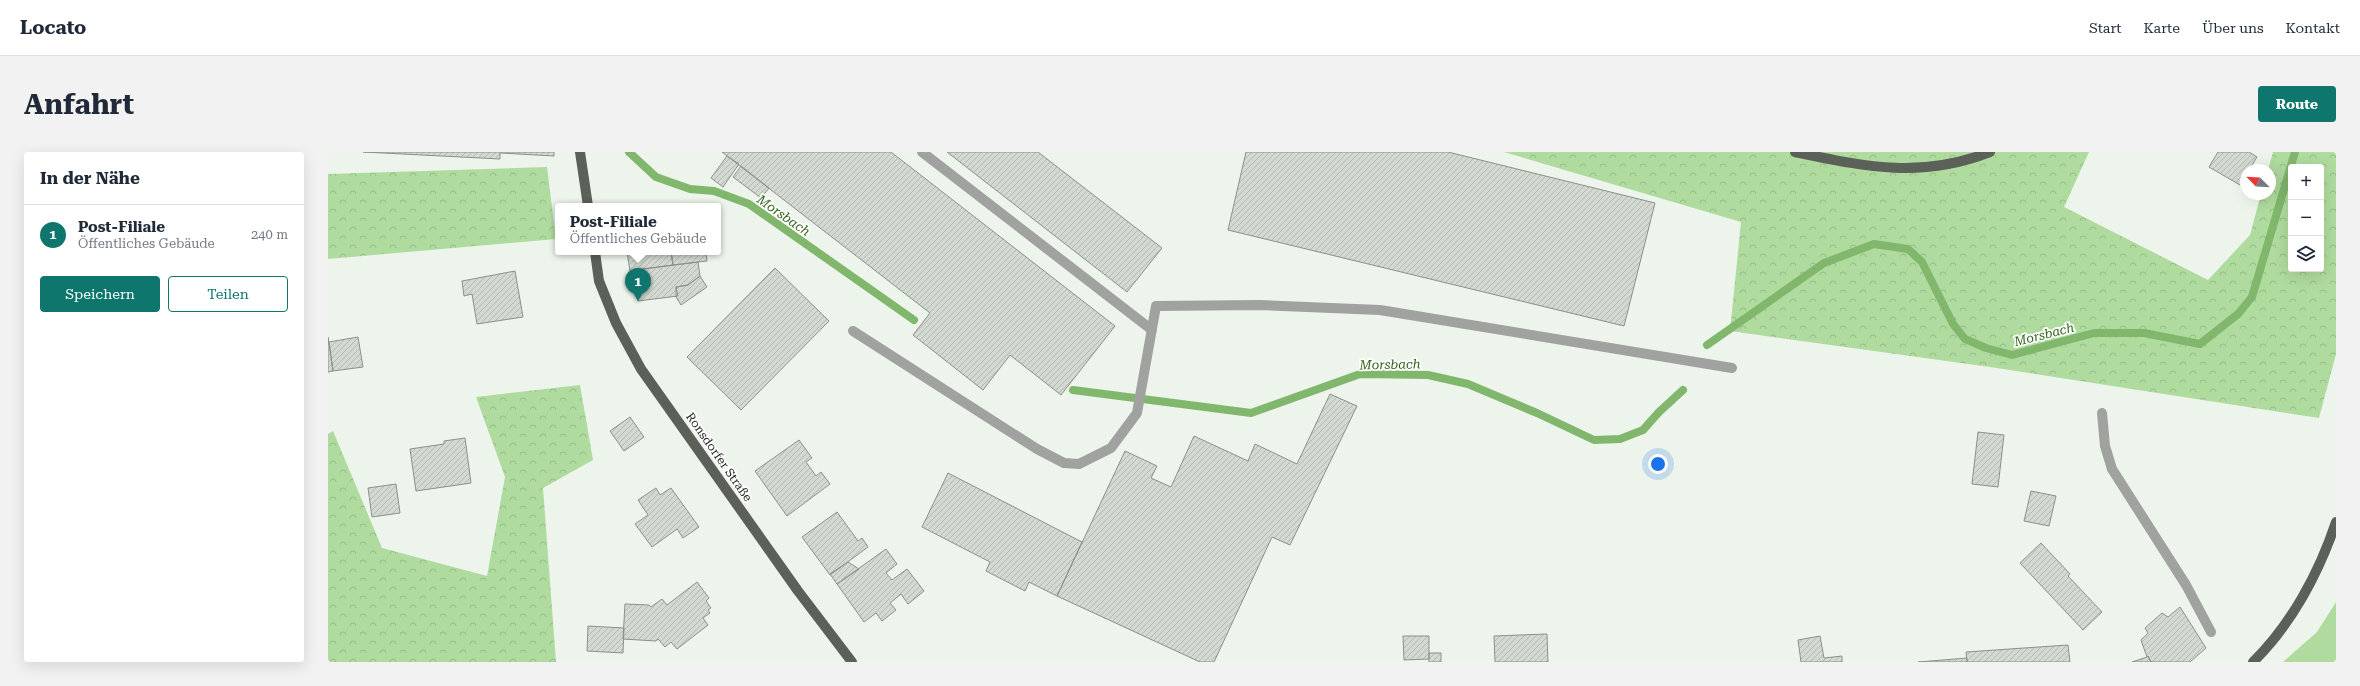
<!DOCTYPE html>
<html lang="de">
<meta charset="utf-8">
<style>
:root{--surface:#fff;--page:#f2f2f3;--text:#1f2937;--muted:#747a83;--line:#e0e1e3;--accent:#0f766e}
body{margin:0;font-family:"Roboto Serif",serif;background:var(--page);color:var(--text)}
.controls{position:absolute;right:12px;top:12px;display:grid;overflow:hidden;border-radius:4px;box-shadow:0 4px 16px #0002}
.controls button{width:36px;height:36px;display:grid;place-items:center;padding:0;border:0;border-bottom:1px solid var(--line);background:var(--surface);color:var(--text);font:20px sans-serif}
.compass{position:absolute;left:1912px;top:12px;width:36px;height:36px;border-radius:50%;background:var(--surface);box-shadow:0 4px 16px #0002;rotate:294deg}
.you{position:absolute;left:1330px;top:312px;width:14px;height:14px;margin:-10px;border:3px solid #fff;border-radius:50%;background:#1a73e8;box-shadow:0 0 0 6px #1a73e833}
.badge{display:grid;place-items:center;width:26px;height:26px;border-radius:50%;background:var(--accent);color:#fff;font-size:13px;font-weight:700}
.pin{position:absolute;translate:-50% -33px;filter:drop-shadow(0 1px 2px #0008)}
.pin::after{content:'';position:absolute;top:21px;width:14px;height:12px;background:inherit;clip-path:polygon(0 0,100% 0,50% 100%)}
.popup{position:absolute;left:227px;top:51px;width:166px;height:52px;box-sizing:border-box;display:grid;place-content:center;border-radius:4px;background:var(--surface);filter:drop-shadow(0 1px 3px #0005);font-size:13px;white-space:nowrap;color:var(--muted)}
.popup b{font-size:15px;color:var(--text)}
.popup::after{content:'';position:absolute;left:50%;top:100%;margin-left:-8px;border:8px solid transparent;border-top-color:var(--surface)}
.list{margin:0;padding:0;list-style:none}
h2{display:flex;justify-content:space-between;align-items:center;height:52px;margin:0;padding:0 16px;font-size:17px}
h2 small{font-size:13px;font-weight:400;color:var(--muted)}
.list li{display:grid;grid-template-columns:26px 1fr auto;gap:12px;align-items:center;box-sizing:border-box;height:60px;padding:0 16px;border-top:1px solid var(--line)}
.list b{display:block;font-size:15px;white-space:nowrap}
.list p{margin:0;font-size:13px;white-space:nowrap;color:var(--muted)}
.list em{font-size:13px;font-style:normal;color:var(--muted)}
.actions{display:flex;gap:8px;padding:12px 16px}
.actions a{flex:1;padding:9px 0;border:1px solid var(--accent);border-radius:4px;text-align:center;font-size:14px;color:var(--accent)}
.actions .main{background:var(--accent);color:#fff}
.icon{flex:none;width:22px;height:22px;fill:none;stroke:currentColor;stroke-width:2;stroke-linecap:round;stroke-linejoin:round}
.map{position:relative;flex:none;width:2008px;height:510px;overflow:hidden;border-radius:4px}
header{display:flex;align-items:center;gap:24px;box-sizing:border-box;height:56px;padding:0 20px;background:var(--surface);border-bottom:1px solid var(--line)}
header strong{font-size:19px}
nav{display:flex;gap:22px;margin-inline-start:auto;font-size:14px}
.intro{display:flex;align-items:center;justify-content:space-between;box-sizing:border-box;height:96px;padding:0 24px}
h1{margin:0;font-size:28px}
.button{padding:10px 18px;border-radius:4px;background:var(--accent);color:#fff;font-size:14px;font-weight:700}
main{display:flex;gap:24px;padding:0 24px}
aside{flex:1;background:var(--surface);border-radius:4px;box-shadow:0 4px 16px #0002}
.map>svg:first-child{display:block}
.green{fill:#afdb9e}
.forest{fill:url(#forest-crowns);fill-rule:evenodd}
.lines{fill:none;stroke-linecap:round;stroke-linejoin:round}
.stream{stroke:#81b76d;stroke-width:8}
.building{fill:url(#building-hatch);stroke:#8b9188}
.minor{stroke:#9fa29e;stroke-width:10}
.major{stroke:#5b6059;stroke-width:10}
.labels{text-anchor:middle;stroke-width:3.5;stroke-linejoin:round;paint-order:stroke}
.street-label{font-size:12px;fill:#232622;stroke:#fff}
.water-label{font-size:13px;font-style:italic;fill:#33651b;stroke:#fff}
</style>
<header>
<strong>Locato</strong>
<nav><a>Start</a><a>Karte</a><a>Über uns</a><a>Kontakt</a></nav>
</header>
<div class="intro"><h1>Anfahrt</h1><a class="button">Route</a></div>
<main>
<aside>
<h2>In der Nähe<small></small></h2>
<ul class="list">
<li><span class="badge">1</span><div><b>Post-Filiale</b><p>Öffentliches Gebäude</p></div><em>240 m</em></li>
</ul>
<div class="actions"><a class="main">Speichern</a><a>Teilen</a></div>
</aside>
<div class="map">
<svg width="2008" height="510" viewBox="0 0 2008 510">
<defs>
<pattern id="forest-crowns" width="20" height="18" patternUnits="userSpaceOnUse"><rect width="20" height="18" fill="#afdb9e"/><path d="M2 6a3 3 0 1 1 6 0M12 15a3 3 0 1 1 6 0" fill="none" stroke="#96bc88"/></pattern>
<pattern id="building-hatch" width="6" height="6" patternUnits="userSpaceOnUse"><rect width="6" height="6" fill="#d2d9d0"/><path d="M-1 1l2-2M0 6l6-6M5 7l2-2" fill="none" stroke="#b4bab2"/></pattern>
</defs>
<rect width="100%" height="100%" fill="#edf4eb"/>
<path class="green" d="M2008,450V510H1955L1989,480Z"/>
<path class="forest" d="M1176,0H1761L1736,55L1880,128L1922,83L1933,42H1942V18H1940L1945,0H2008V202L1991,266L1662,215L1402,179L1413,70ZM1963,15H1993V117H1963Z
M219,15L228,87L0,107V22Z
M252,233L265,308L215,336L228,510H0V282L5,279L54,396L159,424L177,325L148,245Z"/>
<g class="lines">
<path class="stream" d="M301,0L328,25L362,37L386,39L421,52L586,168
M1379,193L1496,111L1546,92L1580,97L1594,110L1625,172L1637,187L1658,196L1684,203L1766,181H1816L1872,192L1910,162L1924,145L1967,0
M745,238L923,261L1032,222L1100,223L1140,232L1209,261L1266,288L1292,287L1315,278L1331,260L1355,238"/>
</g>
<path class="building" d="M35,0H226V4L172,1V7Z
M394,0H563L787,174L733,243L682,203L655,238L585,183L602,161Z
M619,0H710L834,96L799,140Z
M918,0H1120L1327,51L1296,174L900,78Z
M1890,0H1921L1929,5L1921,18H1918V23L1912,33L1881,15Z
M399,4L411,12L395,35L383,26Z
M413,14L441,36L433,46L405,25Z
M299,100H343L345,113L302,119Z
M343,100H378L379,109L345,113Z
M370,110L372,124L360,133L348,135L350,144L310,149L306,118Z
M447,116L501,169L413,258L359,205Z
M187,119L195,165L149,172L144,142L136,144L134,129Z
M372,124L379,135L353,153L348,145V135L360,133Z
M0,185L5,219L0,220Z
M30,185L35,215L5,219L1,190Z
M1002,242L1029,254L962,393L944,385L886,510H872L729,444L797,299L829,314L823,326L843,335L866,284L920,309L927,292L969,312Z
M302,265L316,285L296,299L282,279Z
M1650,280L1676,283L1670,335L1644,332Z
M137,286L143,331L88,339L82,297L116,292V289Z
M471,288L484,306L478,310L488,324L493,320L502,332L459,364L427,319Z
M620,321L754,390L729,444L701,430L697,439L658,419L662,410L594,375Z
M68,332L72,361L44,365L40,336Z
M328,336L332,343L343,336L371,375L355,386L349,377L324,395L307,372L320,363L310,348Z
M1703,339L1728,344L1721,374L1696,369Z
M509,360L530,389L534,386L540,395L502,423L474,385Z
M1713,391L1742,422L1740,424L1774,460L1755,478L1692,411Z
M558,397L569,412L558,421L564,428L579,417L596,439L580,452L573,442L562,451L568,458L554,469L548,461L536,470L509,432Z
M520,410L531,417L509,432L502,422Z
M369,430L381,446L378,449L383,456L380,458L382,461L375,466L380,473L349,497L343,490L337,495L330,487L328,489L295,487L297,452L321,453L323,455L334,447L339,453Z
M1852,455L1878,496L1862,510H1823L1820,504L1819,505L1813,488L1820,481L1817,476L1834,461L1840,465Z
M260,474L296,476L295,501L259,499Z
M1219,482L1220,510H1167L1166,484Z
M1075,484H1101V507L1076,508Z
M1492,484L1496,506L1514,504V510H1473L1470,488Z
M1740,493L1742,510H1639L1638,500Z
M1101,501H1113V510H1101Z
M1820,504L1823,510H1804L1819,505Z
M1639,506V510H1590Z"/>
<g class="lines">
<path class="minor" d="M594,0L824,178
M525,179L709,297L736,311L751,312L783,296L809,261L828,154L932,153L1052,158L1404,216
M1774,261L1777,294L1784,317L1858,433L1883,480"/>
<path class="major" d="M252,0L260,54
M1467,0C1539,15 1592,27 1662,0
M267,100L271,129L288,171L313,217L470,439L524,510
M1925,510C1963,473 1991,421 2008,370"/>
</g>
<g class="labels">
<g class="street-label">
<text transform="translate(391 305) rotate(55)" y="4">Ronsdorfer Straße</text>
</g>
<g class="water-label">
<text transform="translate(456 63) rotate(35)" y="5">Morsbach</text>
<text transform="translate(1716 182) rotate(-14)" y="5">Morsbach</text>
<text transform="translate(1062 212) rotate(-1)" y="5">Morsbach</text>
</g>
</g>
</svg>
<div class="controls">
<button>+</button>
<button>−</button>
<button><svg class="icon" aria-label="layers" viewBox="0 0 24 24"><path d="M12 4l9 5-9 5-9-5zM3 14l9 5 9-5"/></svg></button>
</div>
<svg class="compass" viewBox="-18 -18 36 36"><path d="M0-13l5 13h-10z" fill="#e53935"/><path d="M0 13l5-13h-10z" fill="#747a83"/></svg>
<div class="you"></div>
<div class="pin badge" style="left:310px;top:149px">1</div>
<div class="popup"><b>Post-Filiale</b>Öffentliches Gebäude</div>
</div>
</main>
